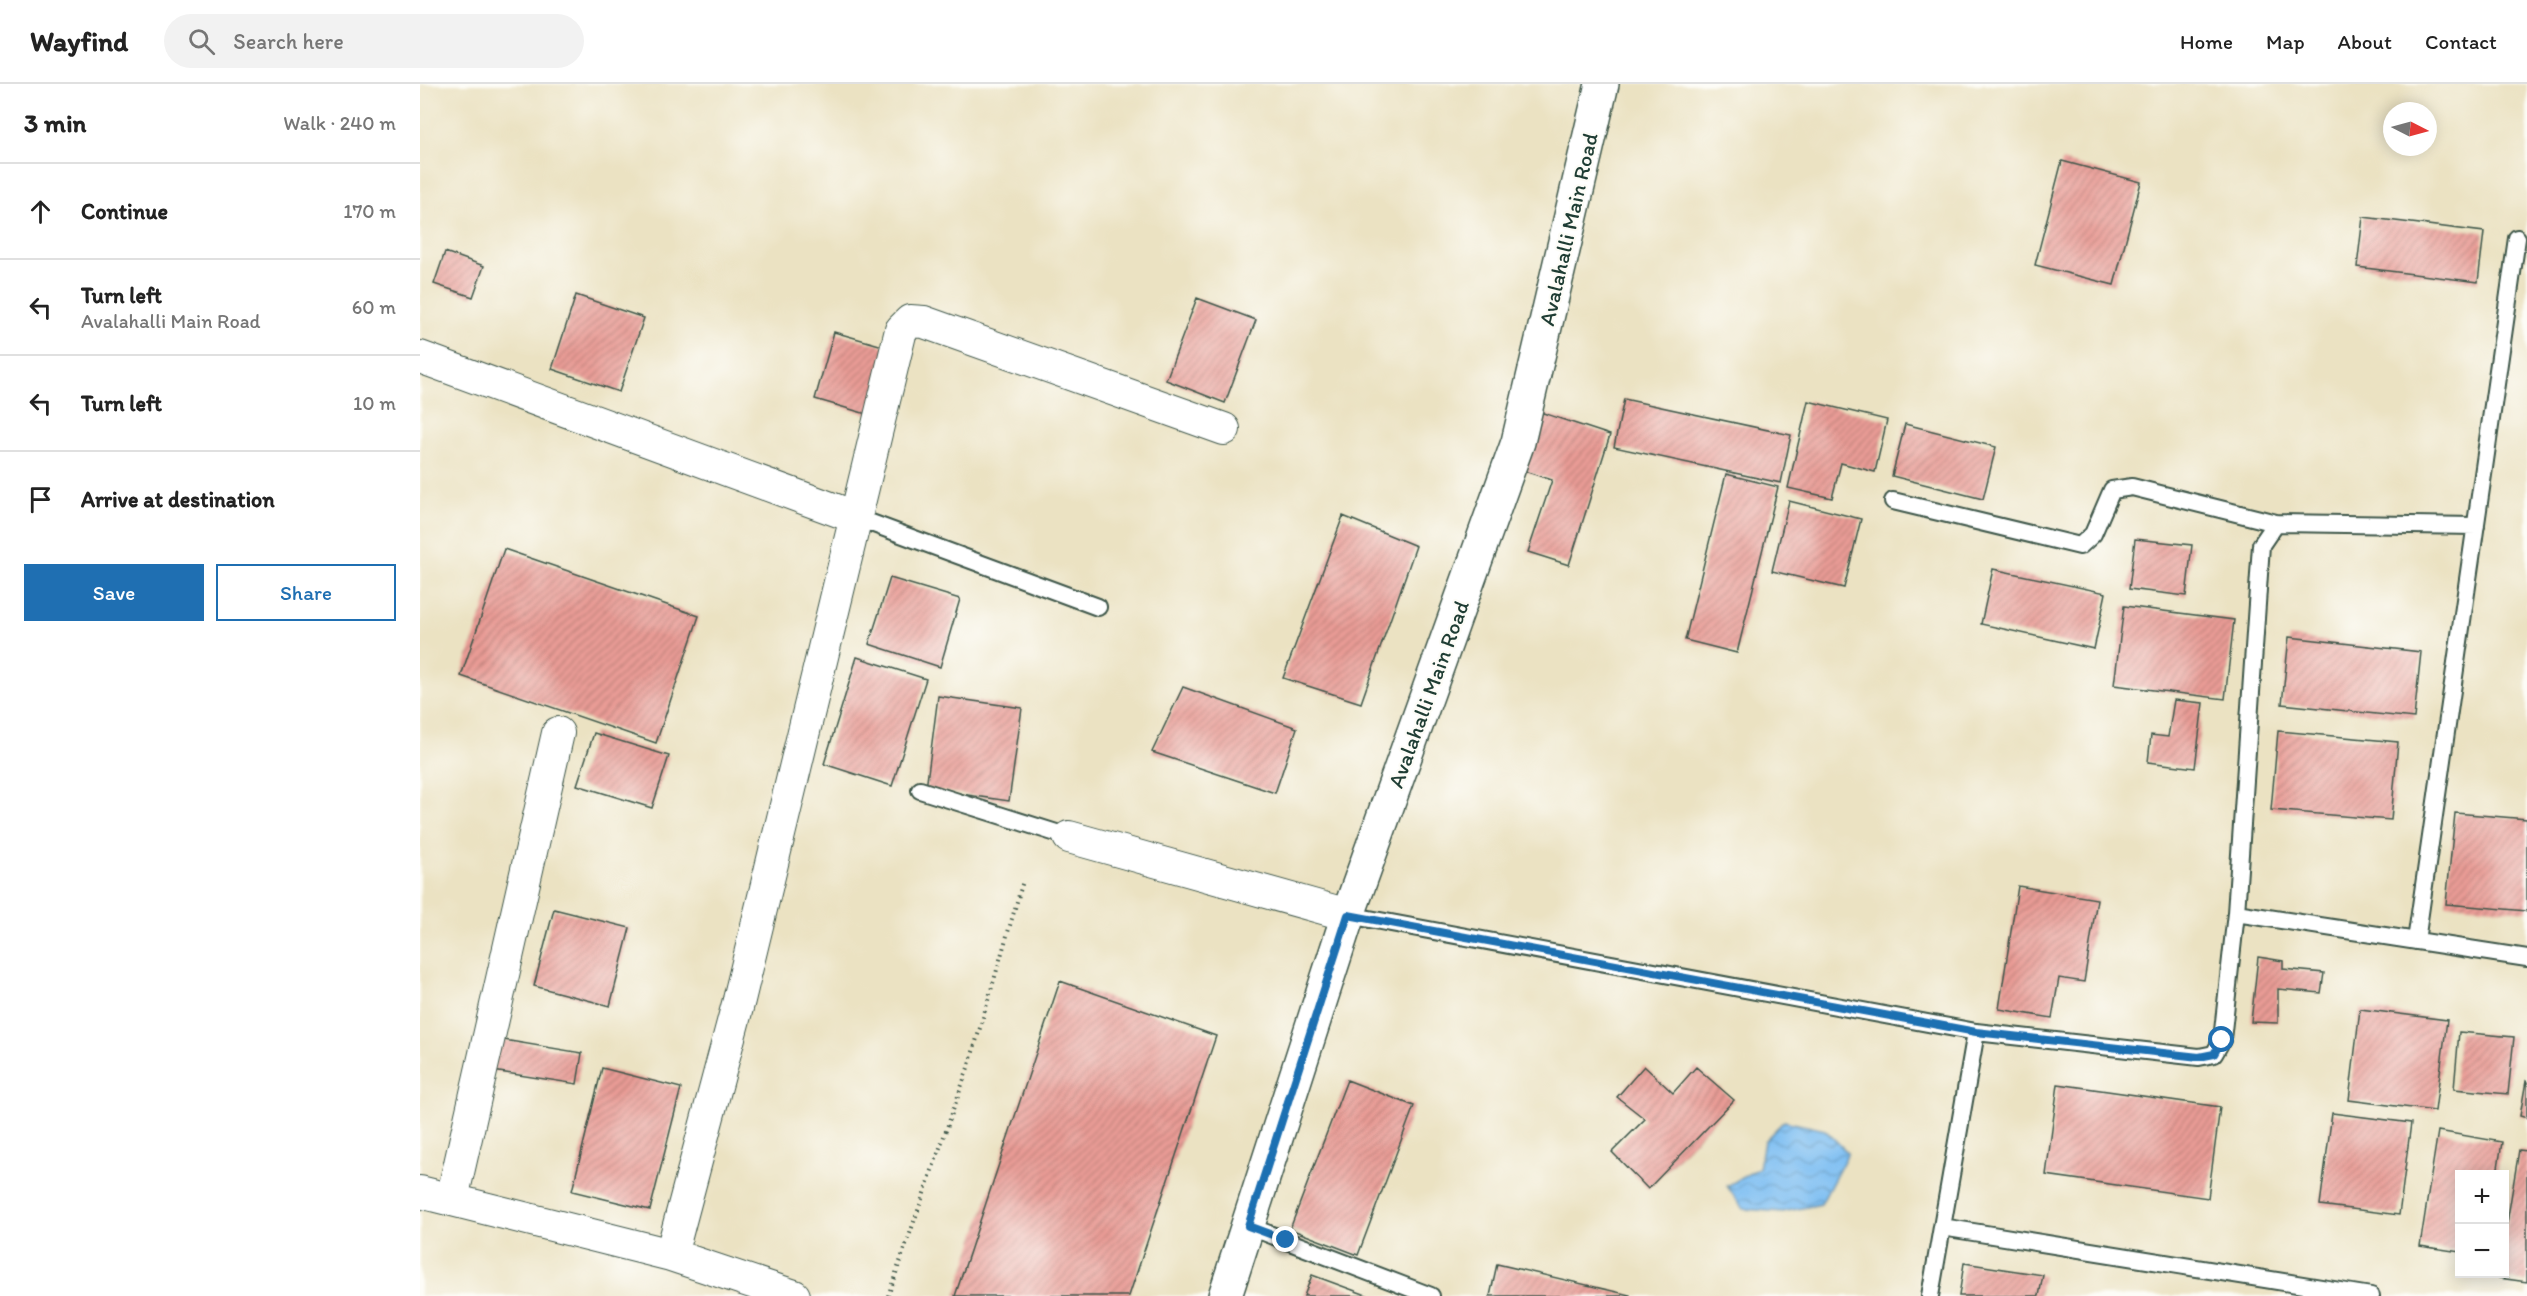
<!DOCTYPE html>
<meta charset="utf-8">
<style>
:root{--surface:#fff;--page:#f2f2f2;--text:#222;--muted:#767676;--line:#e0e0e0;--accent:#1f6fb2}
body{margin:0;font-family:Itim,sans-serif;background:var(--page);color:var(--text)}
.controls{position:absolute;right:18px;bottom:18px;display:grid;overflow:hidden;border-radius:0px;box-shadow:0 3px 15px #0003}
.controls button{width:54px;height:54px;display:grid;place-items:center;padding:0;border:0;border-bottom:2px solid var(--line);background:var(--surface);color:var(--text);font:30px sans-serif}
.compass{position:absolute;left:1963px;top:18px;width:54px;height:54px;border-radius:50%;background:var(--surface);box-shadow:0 3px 15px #0003;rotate:96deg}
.stop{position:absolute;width:18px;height:18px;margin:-14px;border:4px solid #1f6fb2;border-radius:50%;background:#fff}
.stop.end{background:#1f6fb2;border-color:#fff;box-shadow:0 2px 6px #0008}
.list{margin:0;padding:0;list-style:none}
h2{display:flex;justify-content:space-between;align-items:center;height:78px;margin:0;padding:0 24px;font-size:26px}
h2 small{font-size:20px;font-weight:400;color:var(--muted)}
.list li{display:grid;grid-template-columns:39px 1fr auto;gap:18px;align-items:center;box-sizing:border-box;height:96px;padding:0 24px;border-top:2px solid var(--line)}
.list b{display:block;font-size:22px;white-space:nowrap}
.list p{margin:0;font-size:20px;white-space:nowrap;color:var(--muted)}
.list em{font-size:20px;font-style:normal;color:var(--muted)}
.actions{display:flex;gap:12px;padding:18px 24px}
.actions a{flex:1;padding:14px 0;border:2px solid var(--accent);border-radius:0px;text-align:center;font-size:21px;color:var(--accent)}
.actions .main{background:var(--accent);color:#fff}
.icon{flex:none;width:33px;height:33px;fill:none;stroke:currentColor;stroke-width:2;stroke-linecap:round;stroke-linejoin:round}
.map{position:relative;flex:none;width:2107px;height:1212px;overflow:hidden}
header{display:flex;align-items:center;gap:36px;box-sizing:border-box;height:84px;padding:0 30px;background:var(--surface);border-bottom:2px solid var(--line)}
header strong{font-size:28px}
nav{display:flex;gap:33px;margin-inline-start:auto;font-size:21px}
.search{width:420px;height:54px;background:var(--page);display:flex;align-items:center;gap:15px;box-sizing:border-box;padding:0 21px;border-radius:33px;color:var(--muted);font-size:22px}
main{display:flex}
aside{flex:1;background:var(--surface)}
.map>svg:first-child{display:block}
.water{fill:url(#water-waves);stroke:#4e7e93;stroke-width:1.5}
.building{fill:url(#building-hatch)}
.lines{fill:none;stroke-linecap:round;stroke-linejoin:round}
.service-casing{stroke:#3e5649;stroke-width:20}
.minor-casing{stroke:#3e5649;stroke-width:34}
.secondary-casing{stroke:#3e5649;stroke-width:36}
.path{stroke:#3e5649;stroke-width:4;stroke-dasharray:1.5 4.5;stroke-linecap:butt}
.service{stroke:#fff;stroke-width:16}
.minor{stroke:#fff;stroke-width:32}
.secondary{stroke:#fff;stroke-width:33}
.route{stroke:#1f6fb2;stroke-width:8}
.labels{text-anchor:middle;stroke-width:4.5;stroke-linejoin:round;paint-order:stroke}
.street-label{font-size:22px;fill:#1f3d34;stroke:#fdfcf7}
</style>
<header>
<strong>Wayfind</strong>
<div class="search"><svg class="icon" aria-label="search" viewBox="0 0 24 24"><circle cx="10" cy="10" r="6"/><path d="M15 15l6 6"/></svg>Search here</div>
<nav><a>Home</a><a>Map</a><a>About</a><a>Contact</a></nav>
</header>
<main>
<aside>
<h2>3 min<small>Walk · 240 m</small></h2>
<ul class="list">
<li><svg class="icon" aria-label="ahead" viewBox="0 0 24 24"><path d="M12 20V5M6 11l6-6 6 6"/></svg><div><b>Continue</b></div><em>170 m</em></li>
<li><svg class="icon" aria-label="left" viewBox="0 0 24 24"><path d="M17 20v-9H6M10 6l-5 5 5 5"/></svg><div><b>Turn left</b><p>Avalahalli Main Road</p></div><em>60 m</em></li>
<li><svg class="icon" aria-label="left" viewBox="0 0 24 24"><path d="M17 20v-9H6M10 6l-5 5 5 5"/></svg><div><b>Turn left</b></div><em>10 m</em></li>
<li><svg class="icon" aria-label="arrive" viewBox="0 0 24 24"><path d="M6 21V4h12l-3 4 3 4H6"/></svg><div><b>Arrive at destination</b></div></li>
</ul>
<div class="actions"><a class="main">Save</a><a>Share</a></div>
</aside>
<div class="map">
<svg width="2107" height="1212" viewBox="0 0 2107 1212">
<defs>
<pattern id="water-waves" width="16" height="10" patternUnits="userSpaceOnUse" patternTransform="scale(1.5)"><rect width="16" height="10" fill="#7dbef2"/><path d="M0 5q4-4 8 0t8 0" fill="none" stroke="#669cc5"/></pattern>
<pattern id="building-hatch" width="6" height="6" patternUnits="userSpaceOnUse" patternTransform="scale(1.5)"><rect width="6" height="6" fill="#e99b95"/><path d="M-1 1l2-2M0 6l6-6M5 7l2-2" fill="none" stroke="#bc807a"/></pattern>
</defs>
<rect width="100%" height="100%" fill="#fdfcf7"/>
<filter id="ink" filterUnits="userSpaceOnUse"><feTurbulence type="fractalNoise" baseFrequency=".0167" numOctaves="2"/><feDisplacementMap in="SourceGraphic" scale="12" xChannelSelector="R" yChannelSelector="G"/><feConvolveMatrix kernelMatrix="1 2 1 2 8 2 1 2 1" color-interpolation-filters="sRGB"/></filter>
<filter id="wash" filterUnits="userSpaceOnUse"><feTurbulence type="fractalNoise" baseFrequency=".008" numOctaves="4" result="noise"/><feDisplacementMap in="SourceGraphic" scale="24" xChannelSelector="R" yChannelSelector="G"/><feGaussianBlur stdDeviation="1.35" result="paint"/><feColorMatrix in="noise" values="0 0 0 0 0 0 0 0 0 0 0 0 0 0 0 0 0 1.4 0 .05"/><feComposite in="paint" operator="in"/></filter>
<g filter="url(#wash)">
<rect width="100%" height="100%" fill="#ebe2c2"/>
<path class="water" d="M1364,1037L1405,1046L1428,1069L1401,1120L1363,1128L1323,1125L1307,1102L1339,1084L1344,1057Z"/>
<g id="blocks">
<path class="building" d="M1642,77L1721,98L1694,201L1615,181Z
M1943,133L2064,148L2058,198L1937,183Z
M25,168L64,182L53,213L14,200Z
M156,211L224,234L199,308L132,285Z
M777,214L836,236L805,319L746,296Z
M414,248L470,264L450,331L395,315Z
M1204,315L1371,351L1361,399L1194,363Z
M1388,317L1467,336L1455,388L1421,379L1412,414L1368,404Z
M1117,327L1190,351L1149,481L1108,468L1132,396L1098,385Z
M1485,340L1576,363L1563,415L1472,392Z
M1306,390L1358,403L1317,569L1265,556Z
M1369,417L1441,435L1424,504L1352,487Z
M923,432L996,462L941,619L863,594Z
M1715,455L1772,461L1766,512L1709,505Z
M84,465L279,532L236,659L41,592Z
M1573,485L1686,509L1674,565L1561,540Z
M470,494L540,515L520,583L449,560Z
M1704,522L1814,536L1805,615L1694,601Z
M1869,553L2001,568L1994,634L1862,620Z
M437,573L506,595L472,702L404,680Z
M763,603L877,644L855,709L732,668Z
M518,612L602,624L589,717L506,705Z
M1754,616L1783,619L1775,684L1728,678L1731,651L1748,653Z
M1858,647L1978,658L1971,736L1851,726Z
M174,649L249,672L232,724L157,701Z
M2035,729L2107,735V827L2026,820Z
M1598,802L1677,815L1664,898L1639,894L1632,934L1579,925Z
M134,825L210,844L190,922L114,902Z
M1838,873L1863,877V885L1904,889L1901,909L1858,905V939L1831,938Z
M640,897L796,952L709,1212H535Z
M1940,925L2027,936L2015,1027L1929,1016Z
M2039,948L2094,953L2088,1010L2034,1005Z
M78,955L162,969L157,1000L73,987Z
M1224,982L1253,1009L1276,983L1314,1016L1228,1105L1192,1068L1225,1035L1197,1013Z
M182,984L261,1004L230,1126L152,1107Z
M927,996L994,1022L938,1171L870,1145Z
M2106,997L2107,998V1034L2100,1032Z
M1638,1000L1800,1023L1788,1114L1626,1091Z
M1912,1029L1991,1039L1979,1131L1900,1121Z
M2018,1047L2082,1058L2077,1090H2040V1168L2000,1162Z
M2099,1066L2107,1067V1198L2079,1194V1190H2084V1157Z
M1544,1179L1623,1191L1619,1212H1539Z
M1077,1180L1210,1211V1212H1070Z
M892,1191L949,1212H884Z"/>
</g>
</g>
<g filter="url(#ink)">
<use href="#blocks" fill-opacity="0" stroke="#3e5649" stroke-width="1.5"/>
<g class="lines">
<defs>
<path id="service" d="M1473,417L1660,462L1673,450L1692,406L1712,403L1856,439
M435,433L678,523
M500,706L649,753
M1816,829L2107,874
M928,831L1556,948L1779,973L1794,970L1802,956L1816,829L1841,461L1856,439L2056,442
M1996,857L2097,154
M828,1142L1011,1212
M1522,1143L1951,1212
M1510,1212L1556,948"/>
<path id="minor" d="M0,273L435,433
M649,753L928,831
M0,1108L251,1171L374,1212
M32,1115L138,649
M251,1171L319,916L481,246L490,237L504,238L804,345"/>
<path id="secondary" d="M805,1212L928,831L1098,358L1182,0"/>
</defs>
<use href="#service" class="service-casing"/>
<use href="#minor" class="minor-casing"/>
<use href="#secondary" class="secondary-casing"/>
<path class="path" d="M468,1212L550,978L603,797"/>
<use href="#service" class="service"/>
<use href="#minor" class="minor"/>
<use href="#secondary" class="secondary"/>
</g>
</g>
<g class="lines" filter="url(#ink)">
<path class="route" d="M866,1156L828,1142L928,831L1556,948L1779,973L1794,970L1802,956"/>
</g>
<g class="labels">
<g class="street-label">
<text transform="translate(1148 145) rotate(-77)" y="8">Avalahalli Main Road</text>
<text transform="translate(1008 610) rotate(-70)" y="8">Avalahalli Main Road</text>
</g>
</g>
</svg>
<div class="controls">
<button>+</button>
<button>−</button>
</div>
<svg class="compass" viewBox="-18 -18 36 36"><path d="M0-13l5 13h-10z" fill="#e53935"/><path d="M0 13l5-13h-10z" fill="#767676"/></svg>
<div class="stop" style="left:1802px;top:956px"></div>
<div class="stop end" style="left:866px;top:1156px"></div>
</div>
</main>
